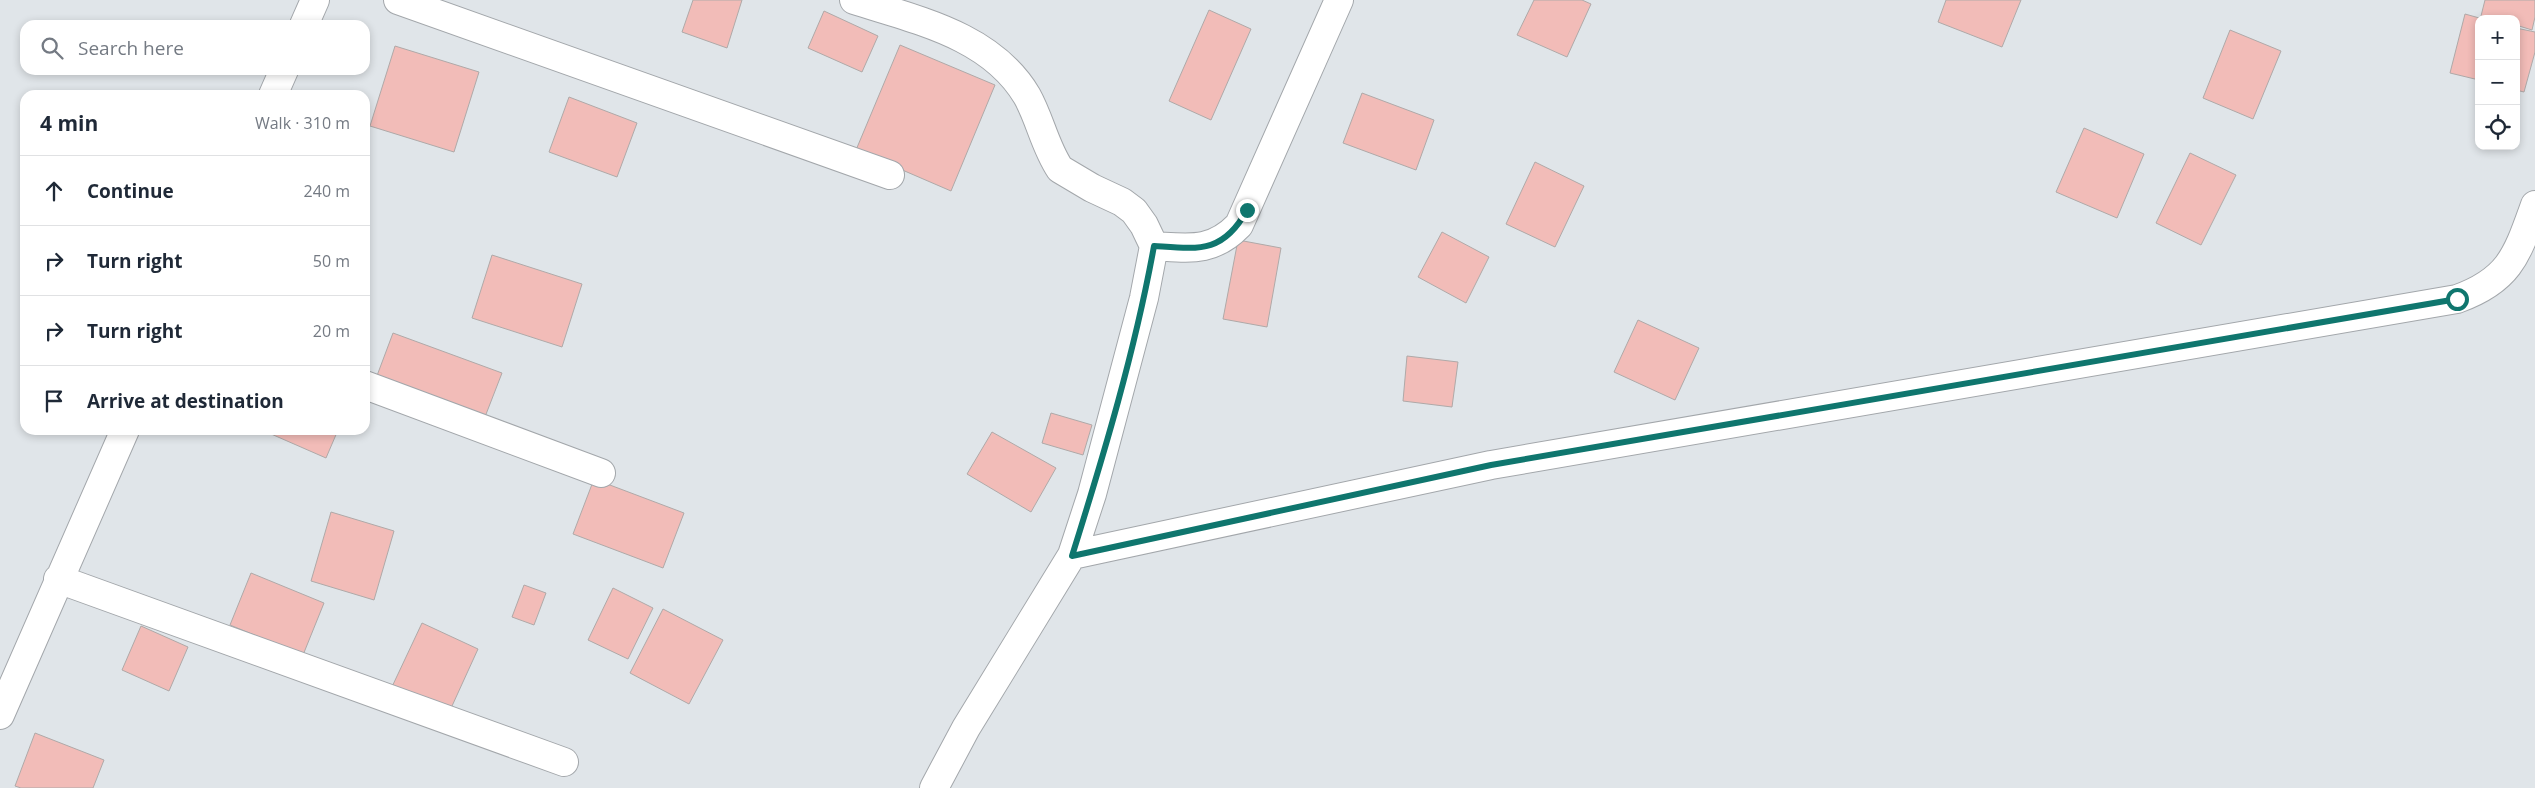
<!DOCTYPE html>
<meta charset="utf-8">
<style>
:root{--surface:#fff;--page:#f2f2f3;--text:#1f2937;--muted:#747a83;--line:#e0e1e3}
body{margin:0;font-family:"Open Sans",sans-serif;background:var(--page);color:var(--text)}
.controls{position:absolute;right:15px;top:15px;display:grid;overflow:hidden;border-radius:10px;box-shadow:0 2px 8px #0003}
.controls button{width:45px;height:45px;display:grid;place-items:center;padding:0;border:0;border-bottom:1px solid var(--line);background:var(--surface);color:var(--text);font:25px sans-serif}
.stop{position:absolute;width:15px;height:15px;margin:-11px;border:4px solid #0f766e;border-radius:50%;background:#fff}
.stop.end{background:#0f766e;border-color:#fff;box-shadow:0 1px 5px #0008}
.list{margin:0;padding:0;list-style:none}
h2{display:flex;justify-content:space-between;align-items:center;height:65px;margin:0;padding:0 20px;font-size:21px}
h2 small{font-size:16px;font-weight:400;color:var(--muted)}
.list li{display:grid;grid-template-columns:32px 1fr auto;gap:15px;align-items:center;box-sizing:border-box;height:70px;padding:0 20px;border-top:1px solid var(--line)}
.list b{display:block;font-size:19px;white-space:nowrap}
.list em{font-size:16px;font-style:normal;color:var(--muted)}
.icon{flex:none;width:28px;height:28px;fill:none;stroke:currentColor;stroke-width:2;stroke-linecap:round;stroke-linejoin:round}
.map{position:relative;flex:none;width:2535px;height:788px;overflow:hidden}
.search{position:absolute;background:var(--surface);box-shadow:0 2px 8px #0003;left:20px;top:20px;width:350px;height:55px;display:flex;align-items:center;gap:12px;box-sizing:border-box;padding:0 18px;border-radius:15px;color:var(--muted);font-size:19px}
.panel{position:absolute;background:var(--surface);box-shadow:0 2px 8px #0003;left:20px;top:90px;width:350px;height:345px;border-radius:15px}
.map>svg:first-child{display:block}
.building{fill:#f2bcb8;stroke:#afa9a8}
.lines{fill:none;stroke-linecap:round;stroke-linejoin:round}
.street-casing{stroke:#a3a7ab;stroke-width:30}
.street{stroke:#fff;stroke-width:28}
.route{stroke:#0f766e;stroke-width:6}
</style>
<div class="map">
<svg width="2535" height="788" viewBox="0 0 2535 788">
<rect width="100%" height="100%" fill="#e0e5e9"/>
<path class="building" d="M693,0H742L727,48L682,32Z
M1534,0H1582L1591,4L1567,57L1517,35Z
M1946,0H2021L2002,47L1938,22Z
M2485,0H2535V17L2532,30L2516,25V19H2491L2481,16Z
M1209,10L1251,29L1211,120L1169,101Z
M824,11L878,36L862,72L808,48Z
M2465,14L2483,19H2479V80L2450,73Z
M2516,28L2535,32V52L2524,92L2516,90Z
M2230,30L2281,51L2253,119L2203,98Z
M900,45L995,85L951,191L856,150Z
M395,46L479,72L454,152L370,126Z
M1362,93L1434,120L1416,170L1343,143Z
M569,97L637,123L617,177L549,152Z
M2084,128L2144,154L2117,218L2056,192Z
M2190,153L2236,175L2201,245L2156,223Z
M1535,162L1584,186L1555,247L1506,224Z
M1442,232L1489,257L1466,303L1418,277Z
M1238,240L1281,248L1267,327L1223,319Z
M492,255L582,284L562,347L472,318Z
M1638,320L1699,348L1675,400L1614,372Z
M393,333L502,373L483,422L375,381Z
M1407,356L1458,362L1452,407L1403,401Z
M1051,413L1092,425L1083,455L1042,443Z
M262,430H338L326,458Z
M992,432L1056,468L1031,512L967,474Z
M594,479L684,513L663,568L573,534Z
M331,512L394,531L374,600L311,581Z
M251,573L324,603L303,655L230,625Z
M524,585L546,593L534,625L512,617Z
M613,588L653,608L628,659L588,640Z
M663,609L723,640L689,704L630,673Z
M422,623L478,649L447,717L390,691Z
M141,626L188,647L169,691L122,670Z
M35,733L104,760L93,788H21L15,786Z"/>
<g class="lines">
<defs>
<path id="street" d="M398,0L890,175
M854,0C916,20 991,35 1027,96C1040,119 1045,147 1060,169L1092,188L1122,202L1134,211L1144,225L1154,246L1144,298L1092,494L1072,555L966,728L934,788
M304,25L315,0
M273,95L284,70
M1154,246C1189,248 1212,253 1239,225L1339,0
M365,385L601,473
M1072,555L1491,465L2457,299C2510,280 2517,255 2535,205
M58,579L564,762
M0,715L125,430"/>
</defs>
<use href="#street" class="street-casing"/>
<use href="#street" class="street"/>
</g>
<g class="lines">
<path class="route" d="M1247,210C1223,254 1198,249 1154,246C1135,351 1104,454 1072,556L1491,465L2457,299"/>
</g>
</svg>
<div class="controls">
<button>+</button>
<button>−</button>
<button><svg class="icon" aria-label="locate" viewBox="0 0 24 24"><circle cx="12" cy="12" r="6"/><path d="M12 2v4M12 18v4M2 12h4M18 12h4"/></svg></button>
</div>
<div class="stop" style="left:2457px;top:299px"></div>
<div class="stop end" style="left:1247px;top:210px"></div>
<div class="search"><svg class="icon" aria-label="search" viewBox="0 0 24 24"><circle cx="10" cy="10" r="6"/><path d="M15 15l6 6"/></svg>Search here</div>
<section class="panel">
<h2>4 min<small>Walk · 310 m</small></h2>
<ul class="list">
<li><svg class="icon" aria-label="ahead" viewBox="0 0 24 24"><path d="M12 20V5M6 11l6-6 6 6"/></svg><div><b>Continue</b></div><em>240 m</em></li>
<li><svg class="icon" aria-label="right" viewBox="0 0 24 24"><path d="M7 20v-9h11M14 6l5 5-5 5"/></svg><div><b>Turn right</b></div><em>50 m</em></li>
<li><svg class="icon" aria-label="right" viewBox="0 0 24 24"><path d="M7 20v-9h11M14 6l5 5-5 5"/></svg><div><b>Turn right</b></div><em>20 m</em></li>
<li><svg class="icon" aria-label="arrive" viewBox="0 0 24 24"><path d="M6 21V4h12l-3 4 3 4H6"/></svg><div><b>Arrive at destination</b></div></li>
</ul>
</section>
</div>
